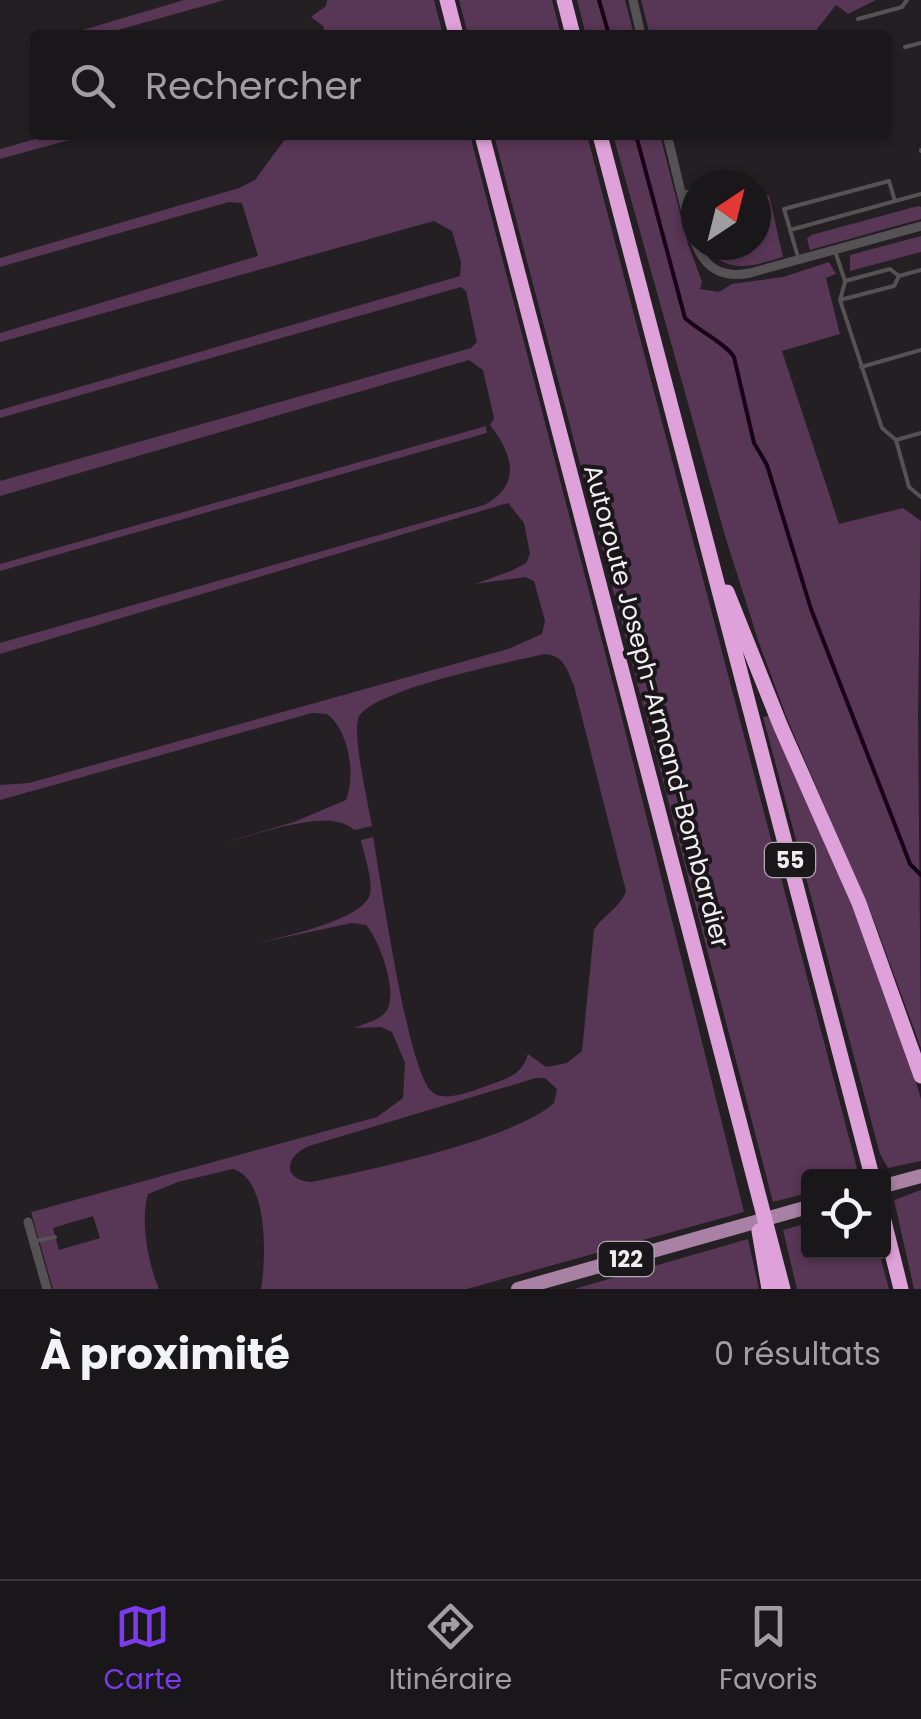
<!DOCTYPE html>
<html lang="fr">
<meta charset="utf-8">
<style>
:root{--surface:#1a171a;--page:#232023;--text:#f1f3f6;--muted:#9f9fa2;--line:#383639;--accent:#7c3aed}
body{margin:0;font-family:Poppins,sans-serif;background:var(--page);color:var(--text)}
.controls{position:absolute;right:30px;bottom:30px;display:grid;overflow:hidden;border-radius:10px;box-shadow:0 2px 8px #0004}
.controls button{width:90px;height:90px;display:grid;place-items:center;padding:0;border:0;border-bottom:2px solid var(--line);background:var(--surface);color:var(--text);font:50px sans-serif}
.compass{position:absolute;left:681px;top:170px;width:90px;height:90px;border-radius:50%;background:var(--surface);box-shadow:0 2px 8px #0004;rotate:35deg}
.list{margin:0;padding:0;list-style:none}
h2{display:flex;justify-content:space-between;align-items:center;height:130px;margin:0;padding:0 40px;font-size:42px}
h2 small{font-size:32px;font-weight:400;color:var(--muted)}
.icon{flex:none;width:55px;height:55px;fill:none;stroke:currentColor;stroke-width:2;stroke-linecap:round;stroke-linejoin:round}
.map{position:relative;flex:none;width:921px;height:1289px;overflow:hidden}
.search{position:absolute;background:var(--surface);box-shadow:0 2px 8px #0004;left:30px;right:30px;top:30px;height:110px;display:flex;align-items:center;gap:25px;box-sizing:border-box;padding:0 35px;border-radius:10px;color:var(--muted);font-size:38px}
.sheet{height:290px;background:var(--surface)}
nav{display:flex;justify-content:space-around;align-items:center;box-sizing:border-box;height:140px;border-top:2px solid var(--line);background:var(--surface);font-size:28px;color:var(--muted)}
nav a{display:grid;justify-items:center;gap:5px}
nav .on{color:var(--accent)}
.map>svg:first-child{display:block}
.green{fill:#583655;fill-rule:evenodd}
.lines{fill:none;stroke-linecap:round;stroke-linejoin:round}
.stream{stroke:#180017;stroke-width:4}
.lane{stroke:#565155;stroke-width:4}
.street{stroke:#565155;stroke-width:9}
.primary{stroke:#a881a4;stroke-width:14}
.highway{stroke:#dfa1d9;stroke-width:15}
.labels{text-anchor:middle;stroke-width:8;stroke-linejoin:round;paint-order:stroke}
.shield{fill:#1a1619;stroke:#b0adb0;stroke-width:2.5}
.shield-label{font-size:22px;font-weight:bold;fill:#f1eef1}
.street-label{font-size:25px;fill:#f1eef1;stroke:#1a1619}
</style>
<div class="map">
<svg width="921" height="1289" viewBox="0 0 921 1289">
<rect width="100%" height="100%" fill="#231f23"/>
<path class="green" d="M184,0H225L100,35H66Z
M327,0H434L443,35H324V27L311,17L326,6Z
M459,0H552L561,35H468Z
M577,0H625L634,35H586Z
M641,0H876L848,14L836,5L817,29L818,35H650Z
M50,135H87L0,159V149Z
M288,135H470L622,718L744,1212L467,1289H261C266,1260 269,1179 233,1169L178,1182L148,1194C140,1221 148,1263 159,1289H53L31,1212L377,1117L403,1098L405,1063L392,1032L381,1027L354,1028C365,1023 383,1020 388,1008C397,989 379,939 366,925L352,923L258,943C281,937 364,920 370,894C373,879 364,855 361,840L373,837C381,881 407,1066 431,1091C444,1104 474,1090 489,1085C508,1078 522,1075 528,1054L546,1067L567,1063L582,1051L594,930C603,915 620,908 626,891L574,686C567,669 564,655 544,654C511,662 367,690 358,719C353,739 368,802 372,826L354,830C330,806 257,835 226,842L294,822L346,800C356,777 349,730 327,714L312,713L0,800V785L29,783L508,649L542,634L545,621L534,581L525,577L475,584L511,571L526,563L530,554L524,523L508,503L0,654V643L484,505C522,485 513,454 490,425L494,418L483,370L469,360L0,496V481L471,348L477,342L466,291L461,287L0,418V410L460,276L461,262L452,231L434,221L0,342V333L258,256L242,203L229,202L0,267V258L239,188L255,180ZM536,1078H545L557,1089L554,1103C515,1139 366,1171 310,1182C280,1178 287,1155 309,1146ZM93,1216L100,1238L59,1250L53,1228Z
M494,135H587L859,1176H808V1193L773,1202Z
M613,135H660L688,244L702,282L700,289L719,292L732,284L783,277L829,262L836,274L826,278L840,334L782,351L839,524L903,508L921,521L918,714L921,1048L873,918L788,721L759,643L725,536Z
M769,195L783,257C752,266 726,276 705,245H756V198Z
M918,206L921,207V219L810,250L807,239L811,235Z
M921,236V252L850,271V255Z
M486,426L487,433L0,571V564Z
M770,716L855,908L900,1029L921,1099V1161L888,1168L880,1154L763,717Z
M921,1190V1289H914L894,1200Z
M808,1223V1252H879L889,1289H797L783,1230Z
M748,1239L759,1289H574Z"/>
<g class="lines">
<path class="stream" d="M599,0L609,35
M636,135L685,318C699,331 725,343 734,357L754,443L767,465L811,609L902,843L910,864L921,875"/>
<path class="lane" d="M858,19L902,7L907,0
M905,47L921,43
M921,150V151
M682,193L696,190
M790,229L784,209L889,181L895,201
M836,254L845,281L890,269L899,276L921,270
M799,260L790,230L921,194
M845,282L840,300L894,286L899,276
M840,300L882,428L896,440L921,433
M861,367L921,350
M896,440L909,487L921,497
M36,1241L55,1237"/>
<path class="street" d="M633,0L641,35
M667,135C673,158 678,181 684,204C694,241 700,283 750,273L921,226
M28,1222L47,1289"/>
<path class="primary" d="M884,1186L921,1176
M518,1289L808,1207"/>
<path class="highway" d="M447,0L456,35
M564,0L573,35
M482,135L783,1289
M600,135L872,1176
M727,592L781,727L859,903L921,1076
M884,1221L901,1289
M759,1231L769,1289"/>
</g>
<g class="labels">
<g class="shield">
<rect x="765" y="843" width="50" height="34" rx="8"/>
<rect x="598.5" y="1242" width="55" height="34" rx="8"/>
</g>
<g class="shield-label">
<text x="790" y="868">55</text>
<text x="626" y="1267">122</text>
</g>
<g class="street-label">
<text transform="translate(657 706) rotate(75)" y="9">Autoroute Joseph-Armand-Bombardier</text>
</g>
</g>
</svg>
<div class="controls">
<button><svg class="icon" aria-label="locate" viewBox="0 0 24 24"><circle cx="12" cy="12" r="6"/><path d="M12 2v4M12 18v4M2 12h4M18 12h4"/></svg></button>
</div>
<svg class="compass" viewBox="-18 -18 36 36"><path d="M0-13l5 13h-10z" fill="#e53935"/><path d="M0 13l5-13h-10z" fill="#9f9fa2"/></svg>
<div class="search"><svg class="icon" aria-label="search" viewBox="0 0 24 24"><circle cx="10" cy="10" r="6"/><path d="M15 15l6 6"/></svg>Rechercher</div>
</div>
<section class="sheet">
<h2>À proximité<small>0 résultats</small></h2>
<ul class="list">
</ul>
</section>
<nav>
<a class="on"><svg class="icon" aria-label="map" viewBox="0 0 24 24"><path d="M3 6l6-2 6 2 6-2v14l-6 2-6-2-6 2zM9 4v14M15 6v14"/></svg>Carte</a>
<a><svg class="icon" aria-label="directions" viewBox="0 0 24 24"><path d="M12 3l9 9-9 9-9-9zM9 14v-3h6M13 9l2 2-2 2"/></svg>Itinéraire</a>
<a><svg class="icon" aria-label="saved" viewBox="0 0 24 24"><path d="M7 4h10v16l-5-4-5 4z"/></svg>Favoris</a>
</nav>
